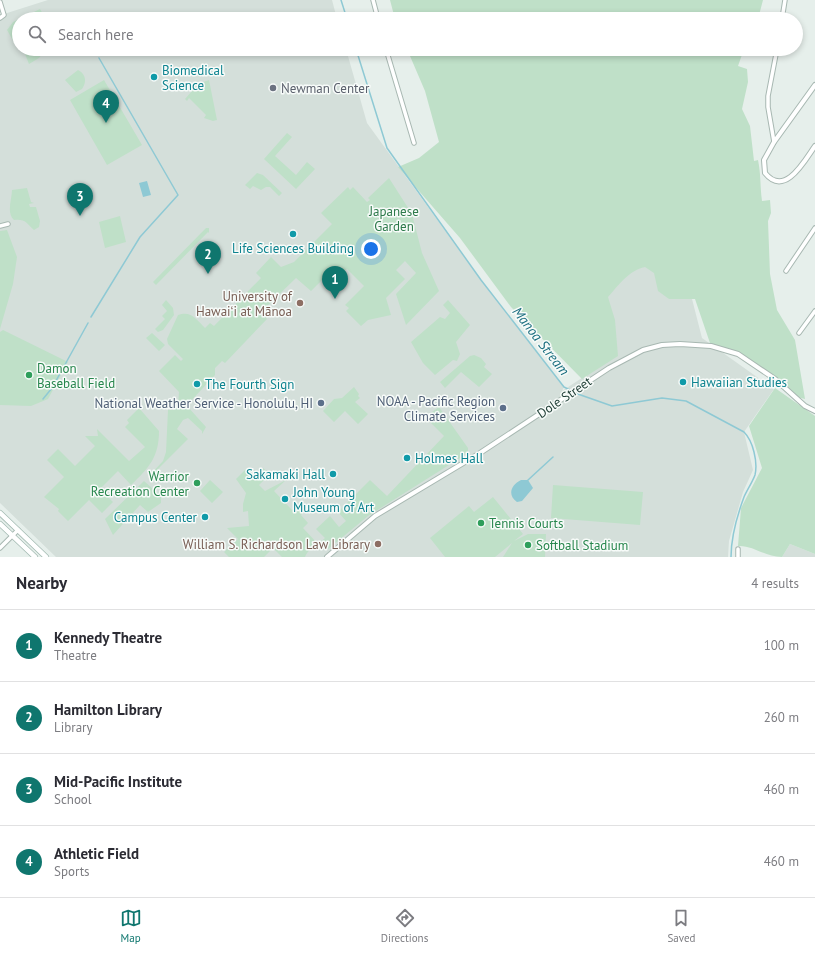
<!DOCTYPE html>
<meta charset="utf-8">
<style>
:root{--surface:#fff;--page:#f7f7f7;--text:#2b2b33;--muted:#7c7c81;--line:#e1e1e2;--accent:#0f766e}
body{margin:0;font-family:"PT Sans",sans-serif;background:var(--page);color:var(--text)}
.you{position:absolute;left:371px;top:249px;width:14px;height:14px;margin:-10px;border:3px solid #fff;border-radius:50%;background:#1a73e8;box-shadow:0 0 0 6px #1a73e833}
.badge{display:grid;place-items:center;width:26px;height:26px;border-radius:50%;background:var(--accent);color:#fff;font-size:13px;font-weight:700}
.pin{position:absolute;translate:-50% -33px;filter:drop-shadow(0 1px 2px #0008)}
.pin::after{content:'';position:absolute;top:21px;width:14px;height:12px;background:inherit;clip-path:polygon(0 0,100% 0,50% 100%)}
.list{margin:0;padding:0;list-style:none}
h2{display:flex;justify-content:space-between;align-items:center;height:52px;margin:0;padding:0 16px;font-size:17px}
h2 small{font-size:13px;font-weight:400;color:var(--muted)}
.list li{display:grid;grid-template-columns:26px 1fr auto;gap:12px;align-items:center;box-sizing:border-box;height:72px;padding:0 16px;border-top:1px solid var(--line)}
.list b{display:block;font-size:15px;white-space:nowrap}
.list p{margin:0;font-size:13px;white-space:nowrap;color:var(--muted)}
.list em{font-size:13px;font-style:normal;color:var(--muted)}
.icon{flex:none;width:22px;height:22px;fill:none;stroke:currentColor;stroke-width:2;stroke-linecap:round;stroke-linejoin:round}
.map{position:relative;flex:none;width:815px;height:557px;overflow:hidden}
.search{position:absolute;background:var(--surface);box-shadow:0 2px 6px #0003;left:12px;right:12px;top:12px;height:44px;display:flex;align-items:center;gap:10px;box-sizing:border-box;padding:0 14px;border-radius:22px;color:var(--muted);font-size:15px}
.sheet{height:340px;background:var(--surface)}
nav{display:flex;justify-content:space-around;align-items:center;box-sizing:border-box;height:56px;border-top:1px solid var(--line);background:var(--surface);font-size:11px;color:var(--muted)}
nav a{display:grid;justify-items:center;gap:2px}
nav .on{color:var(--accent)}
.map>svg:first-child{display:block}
.built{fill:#d4dfda}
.green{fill:#bfe0c8}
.water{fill:#8ec9d4}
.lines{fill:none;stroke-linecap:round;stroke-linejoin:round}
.stream{stroke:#8ec9d4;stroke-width:1.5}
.minor-casing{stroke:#a8b8b2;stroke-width:5.5}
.tertiary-casing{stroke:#a8b8b2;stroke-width:6}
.secondary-casing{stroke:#a4bbb3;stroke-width:6}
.minor{stroke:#fff;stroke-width:3.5}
.tertiary{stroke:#fff;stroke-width:4}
.secondary{stroke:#fff;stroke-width:4.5}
.culture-dot{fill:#0f9aa8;stroke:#f7fbf9;stroke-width:1.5}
.worship-dot{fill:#6b7280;stroke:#f7fbf9;stroke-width:1.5}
.education-dot{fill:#8d6e63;stroke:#f7fbf9;stroke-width:1.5}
.leisure-dot{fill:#2e9e5b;stroke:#f7fbf9;stroke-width:1.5}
.service-dot{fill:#5c6f8a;stroke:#f7fbf9;stroke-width:1.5}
.labels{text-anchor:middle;stroke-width:3;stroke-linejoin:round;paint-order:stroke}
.culture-label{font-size:13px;fill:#0d838f;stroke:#f7fbf9;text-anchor:start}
.worship-label{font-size:13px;fill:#5b616d;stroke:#f7fbf9;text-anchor:start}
.park-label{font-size:13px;fill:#2d7a4b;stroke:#f7fbf9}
.education-label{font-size:13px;fill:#785e54;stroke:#f7fbf9;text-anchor:end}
.leisure-label{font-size:13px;fill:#27864d;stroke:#f7fbf9;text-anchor:start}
.street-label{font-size:13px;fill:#24423a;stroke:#f7fbf9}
.service-label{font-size:13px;fill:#4e5e75;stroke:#f7fbf9;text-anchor:end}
.water-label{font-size:14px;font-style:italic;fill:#1c6f80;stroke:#f7fbf9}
</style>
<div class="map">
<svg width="815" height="557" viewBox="0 0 815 557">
<rect width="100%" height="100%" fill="#e6efeb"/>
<path class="built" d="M48,0H332L337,19H19V49H346L367,123L481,280L564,387L562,391L588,374L606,269L682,260L702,338L774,389L744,432L753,470L743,492L729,541L728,557H56L0,503V17L4,14Z
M790,544L815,554V557H782Z"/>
<path class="green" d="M390,0H763L758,19H395Z
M40,9L46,19H19Z
M19,19V46L15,44L7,30L13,22Z
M23,49H46L39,58L29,64Z
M407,49H744L738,66L747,69L748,82L742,109L750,126L754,161L758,160C761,174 760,186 762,201L770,200L771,213L768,221L770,274L777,310L795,340L805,399L793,396L775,379L738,354L711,346L695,299H669L658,291L654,273L645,267C629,270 618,286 608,297L615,320L618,356L582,379L511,307L460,238L398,167L419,158L439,142L425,91Z
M78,70C86,74 87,82 82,89L76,92L65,80Z
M104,80L142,145L107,165L70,100Z
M209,80L217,120L213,121L204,118L206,115L189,98L187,101L185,99L198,84Z
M287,133L292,137L275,156L296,175L307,162L315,169L296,189L264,159Z
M257,173L263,175L282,193L279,196L270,187H266L261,190L253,186L250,189L245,185Z
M389,178L412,214L422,253L439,291L406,325L396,294L416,273L405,261L396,270L405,279L386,298L391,315L368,320L361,326L346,311L349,308L345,305L364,286L347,269L328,285L322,280L311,291L296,278L261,312L267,319L225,363L222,361L215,368V375L189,403L187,401L188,407L206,427L202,434V431L188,418L183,420L177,429L188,439L151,476L150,475L163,461L166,452L168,410H174L178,406L179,392L159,371L175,355L181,361L183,359L168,344L167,339L178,315C191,310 197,320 205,328L210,323L214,326L261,278L256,273L271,257L281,267L294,262L332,224L321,213L348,187L350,190L353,187L367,202L370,200L368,198Z
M27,188L31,202L34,203L29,204L30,207H36L40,221L39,227L34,230C26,223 26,219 14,220C6,213 12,199 12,190Z
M120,216L126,242L105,248L99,222Z
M206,228H209V233L208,232L156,285L153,282Z
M7,230L17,257L13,284L0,329V231Z
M166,300L173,308L174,315L163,330L158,332L155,329L165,319L162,316L167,311L162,305Z
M448,300L470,325L456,342L460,354L457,361L453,360L435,375L423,363L411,342L440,317L445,319L450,313L443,305Z
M3,330L68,362L48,399L31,406L0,405V332Z
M152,333L165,345L159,351L146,338Z
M474,355L481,358L486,364L484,367L492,374L479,387L461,372L445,388L440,382L470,356Z
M354,387L359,394L358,396L360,398L355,402L368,414L358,424L345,411L334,422L323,411L334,399L342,398Z
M775,388L815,416V554L790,544L782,557C765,557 753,545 738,546L741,508L762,468L749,426Z
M439,407L468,448V453L368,516L327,550C318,544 309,547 305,557H282L273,548L264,557H229L224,552L238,539L227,528L249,526L248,511L243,512V504L246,493L236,479L247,468L255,476L263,468L270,474L259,485L265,491L286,480L274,491L292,510L297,506L303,513L301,515L308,523L303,528L318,544L325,538L316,529L330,516L339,527L346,521L338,512L370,480L387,496L444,436L425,417Z
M139,408L159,431C159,457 149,468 131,485L118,471L100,489L113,502L102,513L89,500L68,521L58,511L59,509L44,497L64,477L47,460L58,449L75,466L95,446L85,436H98L97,429L129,461L145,447L125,427L129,423L127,420Z
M210,480L223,492L212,503L200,491Z
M144,481L161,496V503L148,512L140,505L113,535L105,519Z
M553,485L643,492L640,525L551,518Z
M493,497L523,534L514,541L528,534H546L545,557H503L512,543L495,557H445L430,538L469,506L474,512Z"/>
<path class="water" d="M147,181L151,195L143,197L139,183Z
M521,480H528L533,488L522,501L517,502C507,495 511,485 521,480Z"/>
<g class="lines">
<path class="stream" d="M341,0L347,19
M356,49L387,148L481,280L564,387L572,391
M91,317L140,237L178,195L99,58
M575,393L612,406L662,398L686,401L744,432C753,441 758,462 755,475C752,483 747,490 744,497C737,516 731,537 731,557
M43,399L52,388L88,323
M528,480L553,457"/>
<defs>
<path id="minor" d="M373,0L378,19
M0,2L4,15L0,18
M782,19L785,0
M386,49L414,143
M774,142L768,107V96L777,49
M0,226L8,224
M786,271L815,228
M799,333L815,311
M0,548L18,530
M738,557V549"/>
<path id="tertiary" d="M815,85L774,142L764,160L765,173C785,198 805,160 815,146
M327,557L375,516L480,453L609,368L643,350L662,345L680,344L711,346L738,354L775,379L805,406L815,411"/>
<path id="secondary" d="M0,513L46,557
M0,524L35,557"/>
</defs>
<use href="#minor" class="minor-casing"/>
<use href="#tertiary" class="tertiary-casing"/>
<use href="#secondary" class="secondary-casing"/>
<use href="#minor" class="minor"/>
<use href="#tertiary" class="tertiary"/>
<use href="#secondary" class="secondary"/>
</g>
<g class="culture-dot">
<circle cx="154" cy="77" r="4"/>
<circle cx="293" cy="234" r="4"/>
<circle cx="683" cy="382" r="4"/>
<circle cx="197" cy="384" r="4"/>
<circle cx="407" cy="458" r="4"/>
<circle cx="333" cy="474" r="4"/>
<circle cx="285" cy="499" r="4"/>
<circle cx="205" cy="517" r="4"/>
</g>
<circle class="worship-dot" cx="273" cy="88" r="4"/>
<g class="education-dot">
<circle cx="300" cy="303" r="4"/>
<circle cx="378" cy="544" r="4"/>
</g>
<g class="leisure-dot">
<circle cx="29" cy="375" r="4"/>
<circle cx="197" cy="483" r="4"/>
<circle cx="481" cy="523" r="4"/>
<circle cx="528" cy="545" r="4"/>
</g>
<g class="service-dot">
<circle cx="321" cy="403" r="4"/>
<circle cx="503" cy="408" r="4"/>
</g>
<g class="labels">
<g class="culture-label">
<text x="162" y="75">Biomedical<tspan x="162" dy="15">Science</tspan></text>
<text x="293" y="253" text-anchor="middle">Life Sciences Building</text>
<text x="691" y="387">Hawaiian Studies</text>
<text x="205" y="389">The Fourth Sign</text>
<text x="415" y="463">Holmes Hall</text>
<text x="325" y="479" text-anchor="end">Sakamaki Hall</text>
<text x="293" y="497">John Young<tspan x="293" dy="15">Museum of Art</tspan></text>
<text x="197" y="522" text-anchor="end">Campus Center</text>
</g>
<g class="worship-label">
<text x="281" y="93">Newman Center</text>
</g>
<g class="park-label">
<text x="394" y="216">Japanese<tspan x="394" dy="15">Garden</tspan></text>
</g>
<g class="education-label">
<text x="292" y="301">University of<tspan x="292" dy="15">Hawaiʻi at Mānoa</tspan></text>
<text x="370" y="549">William S. Richardson Law Library</text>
</g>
<g class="leisure-label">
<text x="37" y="373">Damon<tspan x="37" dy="15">Baseball Field</tspan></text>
<text x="189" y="481" text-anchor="end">Warrior<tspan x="189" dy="15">Recreation Center</tspan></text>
<text x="489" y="528">Tennis Courts</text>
<text x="536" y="550">Softball Stadium</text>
</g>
<g class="street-label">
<text transform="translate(564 397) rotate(-34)" y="5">Dole Street</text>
</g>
<g class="service-label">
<text x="495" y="406">NOAA - Pacific Region<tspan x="495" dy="15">Climate Services</tspan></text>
<text x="313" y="408">National Weather Service - Honolulu, HI</text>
</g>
<g class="water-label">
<text transform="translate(541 341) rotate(52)" y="5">Manoa Stream</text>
</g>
</g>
</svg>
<div class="you"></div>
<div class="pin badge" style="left:335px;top:299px">1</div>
<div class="pin badge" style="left:208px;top:274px">2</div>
<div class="pin badge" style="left:80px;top:216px">3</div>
<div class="pin badge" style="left:106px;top:123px">4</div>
<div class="search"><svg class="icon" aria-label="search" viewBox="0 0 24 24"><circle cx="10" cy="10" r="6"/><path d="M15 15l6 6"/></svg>Search here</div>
</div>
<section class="sheet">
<h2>Nearby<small>4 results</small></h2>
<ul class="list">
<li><span class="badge">1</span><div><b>Kennedy Theatre</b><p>Theatre</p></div><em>100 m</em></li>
<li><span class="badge">2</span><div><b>Hamilton Library</b><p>Library</p></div><em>260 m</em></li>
<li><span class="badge">3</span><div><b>Mid-Pacific Institute</b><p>School</p></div><em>460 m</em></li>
<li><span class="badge">4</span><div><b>Athletic Field</b><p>Sports</p></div><em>460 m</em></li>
</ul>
</section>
<nav>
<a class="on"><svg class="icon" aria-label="map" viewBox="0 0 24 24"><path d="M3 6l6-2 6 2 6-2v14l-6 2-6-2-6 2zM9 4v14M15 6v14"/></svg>Map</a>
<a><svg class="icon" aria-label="directions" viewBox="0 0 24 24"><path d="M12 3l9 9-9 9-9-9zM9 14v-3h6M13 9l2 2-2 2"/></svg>Directions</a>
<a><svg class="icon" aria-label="saved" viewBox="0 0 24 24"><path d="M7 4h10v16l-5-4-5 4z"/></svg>Saved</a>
</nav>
